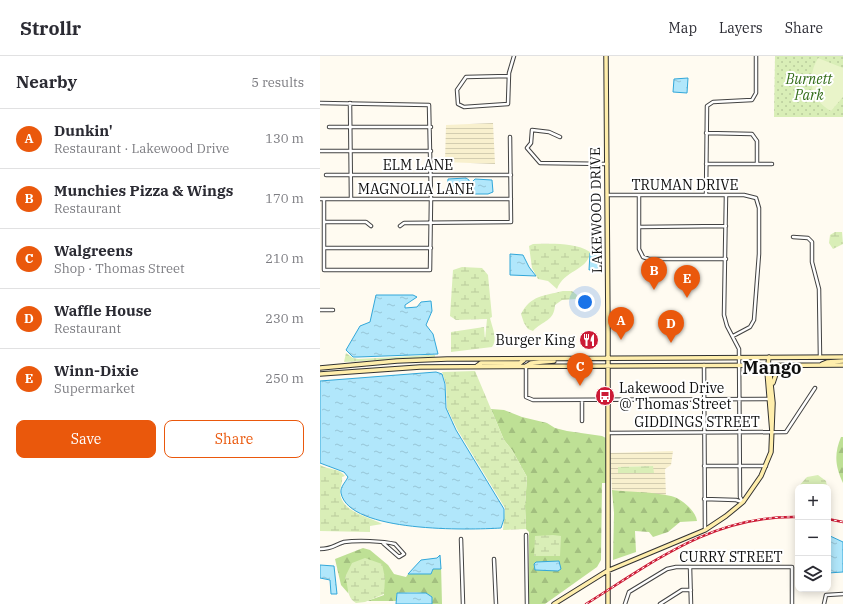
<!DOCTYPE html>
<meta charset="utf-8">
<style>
:root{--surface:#fff;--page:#f7f7f7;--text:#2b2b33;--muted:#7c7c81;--line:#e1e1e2;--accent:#ea580c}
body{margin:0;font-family:"IBM Plex Serif",serif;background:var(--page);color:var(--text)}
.controls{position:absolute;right:12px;bottom:12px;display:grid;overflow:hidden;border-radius:8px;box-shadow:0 2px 10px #0003}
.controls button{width:36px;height:36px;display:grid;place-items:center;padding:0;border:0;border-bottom:1px solid var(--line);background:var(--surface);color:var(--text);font:20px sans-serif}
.you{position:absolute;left:265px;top:246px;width:14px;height:14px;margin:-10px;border:3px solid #fff;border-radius:50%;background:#1a73e8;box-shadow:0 0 0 6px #1a73e833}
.badge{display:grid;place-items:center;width:26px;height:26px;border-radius:50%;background:var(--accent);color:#fff;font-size:13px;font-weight:700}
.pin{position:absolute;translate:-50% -33px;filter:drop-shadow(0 1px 2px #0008)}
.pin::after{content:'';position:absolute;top:21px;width:14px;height:12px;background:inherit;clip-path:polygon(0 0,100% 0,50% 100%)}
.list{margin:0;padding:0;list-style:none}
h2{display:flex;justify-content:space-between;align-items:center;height:52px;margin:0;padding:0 16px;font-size:17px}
h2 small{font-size:13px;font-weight:400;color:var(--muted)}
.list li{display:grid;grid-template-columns:26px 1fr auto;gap:12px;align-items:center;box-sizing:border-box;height:60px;padding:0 16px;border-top:1px solid var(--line)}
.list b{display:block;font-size:15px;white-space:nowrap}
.list p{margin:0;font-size:13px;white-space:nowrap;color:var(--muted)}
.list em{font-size:13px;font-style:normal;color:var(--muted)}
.actions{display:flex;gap:8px;padding:12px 16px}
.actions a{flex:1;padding:9px 0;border:1px solid var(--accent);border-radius:8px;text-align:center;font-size:14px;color:var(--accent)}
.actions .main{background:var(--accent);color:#fff}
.icon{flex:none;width:22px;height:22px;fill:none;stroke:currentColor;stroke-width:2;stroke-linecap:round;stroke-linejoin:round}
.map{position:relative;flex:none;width:523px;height:548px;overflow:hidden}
header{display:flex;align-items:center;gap:24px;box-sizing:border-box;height:56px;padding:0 20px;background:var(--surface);border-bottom:1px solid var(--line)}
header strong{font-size:19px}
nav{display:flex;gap:22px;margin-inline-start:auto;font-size:14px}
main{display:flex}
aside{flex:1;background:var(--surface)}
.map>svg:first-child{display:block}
.farmland{fill:url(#farmland-rules);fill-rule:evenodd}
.forest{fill:url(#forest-firs)}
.wetland{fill:url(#wetland-marsh)}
.park{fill:url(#park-dots)}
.pitch{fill:#e9f4c9}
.water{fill:url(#water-ripples);stroke:#32a7d9}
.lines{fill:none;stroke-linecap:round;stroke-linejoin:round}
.street-casing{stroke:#424242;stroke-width:4.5}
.secondary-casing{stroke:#313131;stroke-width:5.5}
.street{stroke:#fff;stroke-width:2.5}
.secondary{stroke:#ffeeac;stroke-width:3.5}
.rail-casing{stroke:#cc1a35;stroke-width:2.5}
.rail{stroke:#fff;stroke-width:1;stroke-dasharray:3;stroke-linecap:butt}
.labels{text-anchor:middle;stroke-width:4;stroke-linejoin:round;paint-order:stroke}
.park-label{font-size:14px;font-style:italic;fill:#336d19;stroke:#fff}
.street-label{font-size:14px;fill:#0f0f0f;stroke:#fff}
.poi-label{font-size:14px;fill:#0f0f0f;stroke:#fff;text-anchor:end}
.district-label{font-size:18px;font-weight:bold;fill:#0f0f0f;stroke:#fff}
</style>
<header>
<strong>Strollr</strong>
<nav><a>Map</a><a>Layers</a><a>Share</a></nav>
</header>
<main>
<aside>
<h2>Nearby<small>5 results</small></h2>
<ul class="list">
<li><span class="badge">A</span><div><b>Dunkin'</b><p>Restaurant · Lakewood Drive</p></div><em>130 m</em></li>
<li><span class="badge">B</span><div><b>Munchies Pizza &amp; Wings</b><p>Restaurant</p></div><em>170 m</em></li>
<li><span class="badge">C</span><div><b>Walgreens</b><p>Shop · Thomas Street</p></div><em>210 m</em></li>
<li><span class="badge">D</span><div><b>Waffle House</b><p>Restaurant</p></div><em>230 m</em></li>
<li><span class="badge">E</span><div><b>Winn-Dixie</b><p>Supermarket</p></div><em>250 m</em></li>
</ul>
<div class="actions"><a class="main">Save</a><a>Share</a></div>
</aside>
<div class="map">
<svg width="523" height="548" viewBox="0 0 523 548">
<defs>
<pattern id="farmland-rules" width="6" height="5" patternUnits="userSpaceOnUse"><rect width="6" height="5" fill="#f8f0ce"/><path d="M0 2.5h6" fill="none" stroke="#d3cdb0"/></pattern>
<pattern id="forest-firs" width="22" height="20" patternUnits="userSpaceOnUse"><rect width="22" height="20" fill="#bee095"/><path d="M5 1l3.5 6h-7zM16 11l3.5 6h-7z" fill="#a2bf7f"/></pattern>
<pattern id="wetland-marsh" width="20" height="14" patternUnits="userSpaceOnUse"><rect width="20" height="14" fill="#d9eeb7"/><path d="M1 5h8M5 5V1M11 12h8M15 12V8" fill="none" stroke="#b9cb9c"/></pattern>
<pattern id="park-dots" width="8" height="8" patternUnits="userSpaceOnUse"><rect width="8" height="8" fill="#d9eeb7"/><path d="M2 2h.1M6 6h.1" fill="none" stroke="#b9cb9c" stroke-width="1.8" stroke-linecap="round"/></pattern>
<pattern id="water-ripples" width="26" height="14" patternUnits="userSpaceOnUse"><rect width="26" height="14" fill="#b1e7fb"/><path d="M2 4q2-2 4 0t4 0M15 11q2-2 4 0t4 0" fill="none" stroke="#97c5d6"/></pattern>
</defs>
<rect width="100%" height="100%" fill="#fffbf1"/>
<path class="farmland" d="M173,67L175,108L125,106L126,69Z
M353,395L351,409L345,413L346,440L292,434L290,397ZM332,410L333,417L298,416V411Z"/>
<path class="forest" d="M171,353L184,354L202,361L227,367L235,372L247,375L282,380L286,382L287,427H282L281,504L277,511L225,548H209V476L206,473L205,450L207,421L192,394L184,384Z
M521,381H523V427C515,410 514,398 521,381Z
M292,434C310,436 334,436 351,440C361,442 376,455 377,465L360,466L348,476L333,481L329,476L315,475L316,496L293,504L294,457Z
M43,492L50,494L68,509L74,518L86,521L88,518H111L113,513H121V508L122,548H112V541C102,534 89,537 77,537L76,545H47L64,539V530L25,521L29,530L28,537L21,529L15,503Z"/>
<path class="wetland" d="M515,176H522L523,188L513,193L509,187L510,179Z
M213,188C231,188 254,186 270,196C269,214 244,214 237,233L228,225L218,223L212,212L209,190Z
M142,211L162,212L168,219L172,261L170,262C172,271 178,283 172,291L131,296V276L164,271L165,284L167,263L136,264L130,260L133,214Z
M243,235H252L257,239L256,243L242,244L235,249C234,266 223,264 213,275L208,273L204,267L201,258C211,239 224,240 243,235Z
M26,297L33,302L38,303L115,299V301L24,306Z
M155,315L184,384L192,394L207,421L205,450L206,473L183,474L185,452L137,373L127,352L126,328L122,316Z
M0,409C8,414 19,412 25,420L22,421C23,427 20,430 20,436C21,457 51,461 62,468L50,470V476L0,475Z
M333,410L334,417H298V411Z
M498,419L506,425L507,431H478V445L477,432L487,421Z
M233,479L241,480L240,500H214L215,480Z
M45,502L62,508L65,522L64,538L45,546L36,547C26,541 29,531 25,521L32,507Z"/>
<path class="park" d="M455,0H523V61H454Z"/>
<path class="pitch" d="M498,2L523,12V41L511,55C490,43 486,23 498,2Z"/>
<path class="water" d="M368,22L367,37L353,36L354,23Z
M146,122L149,124V138L129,139L127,137L128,123Z
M155,123L172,124L173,136L168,138H154L152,133L153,125Z
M272,195H279L281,205L279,212L269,214L270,197Z
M190,198L203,199L209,211L216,220L190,219Z
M56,239H93L97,241L85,249V252L97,251L101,246L111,245L112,255L106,269L113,278L118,298L38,301H33L26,294L40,270L50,266Z
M116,316L122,318L125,328L126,352L136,374L184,453V463L181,472C150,474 29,477 21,437C20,431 25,427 28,421L24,416L0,407V325Z
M508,479L523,486V516L508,517Z
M120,499L121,513H113L111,518H88L101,504L117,502Z
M239,505L241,513L238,515L215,514L214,508L216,506Z
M0,509L14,510L17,538H11L10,524L0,522Z
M77,537H106L112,541V548H76Z"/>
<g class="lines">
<defs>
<path id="street" d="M189,20L146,21L137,34L138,48L144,51L188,48L189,17L194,0
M0,47L109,49L111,143L110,214H4V143
M30,47L31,142
M9,71H111
M386,77L432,78L437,85V108
M240,81L229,76L212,74L211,87L207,92L220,107L287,108
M0,95H111
M386,108H452
M6,119H191
M287,139H424L436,142L439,152V198L434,264L430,271L413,280
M319,139V193L323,201L329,203H406
M386,139L387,50L393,46L432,44L436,37V0
M406,139L404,259L407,270L419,293L420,441L423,446
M0,143H191
M4,166H46L51,170
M80,170L84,167L191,166L190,81
M319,171L406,170
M473,181L488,182L492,186V206L499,233L500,301
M4,192H111
M0,254H13
M384,309L385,474
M206,310V341L213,344L449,343
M262,344V365
M289,377L466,376L495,332
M384,410H446
M384,443L416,444L422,446
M206,479L207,548
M141,483L143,548
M0,493C13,493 14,489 24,486C37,484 63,485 75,488L84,498L79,501L63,487
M174,503L176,548
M370,511L371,548
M305,548L309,536L347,513L356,511H472V548
M340,548L362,534H371
M504,548L506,539L523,538"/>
<path id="secondary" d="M286,0L288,275V548
M449,301L447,315L452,376
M502,308L507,306L523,305
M157,310L161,307H200L204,304
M206,310L211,307L234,305
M0,312L77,305L127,303L523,301
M0,318L100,311L523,309
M453,327L457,315L464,309
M234,548L287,515L385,474L406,460L423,446L441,420L451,396L453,347L449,309"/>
</defs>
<use href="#street" class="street-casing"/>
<use href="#secondary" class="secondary-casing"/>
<use href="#street" class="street"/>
<use href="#secondary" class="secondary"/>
<defs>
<path id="rail" d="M508,463L523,466
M266,548C335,505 393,459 478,461"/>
</defs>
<use href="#rail" class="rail-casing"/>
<use href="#rail" class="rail"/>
</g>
<defs>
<symbol id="restaurant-disc" viewBox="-11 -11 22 22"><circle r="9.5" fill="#cc1a35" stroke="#fff"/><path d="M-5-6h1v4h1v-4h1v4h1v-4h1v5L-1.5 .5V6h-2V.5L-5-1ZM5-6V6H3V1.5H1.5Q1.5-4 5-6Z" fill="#fff"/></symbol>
<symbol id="bus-disc" viewBox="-11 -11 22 22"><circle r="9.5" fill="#cc1a35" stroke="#fff"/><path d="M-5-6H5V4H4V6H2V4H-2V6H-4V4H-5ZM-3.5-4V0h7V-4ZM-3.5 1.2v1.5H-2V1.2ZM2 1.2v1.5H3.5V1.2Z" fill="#fff"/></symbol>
</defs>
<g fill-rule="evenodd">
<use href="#restaurant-disc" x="258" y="273" width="22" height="22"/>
<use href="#bus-disc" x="274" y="329" width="22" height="22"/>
</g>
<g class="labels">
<g class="park-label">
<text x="489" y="28">Burnett<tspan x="489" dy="16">Park</tspan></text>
</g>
<g class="street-label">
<text x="98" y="114">ELM LANE</text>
<text x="365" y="134">TRUMAN DRIVE</text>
<text x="96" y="138">MAGNOLIA LANE</text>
<text transform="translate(276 154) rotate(-91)" y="5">LAKEWOOD DRIVE</text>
<text x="377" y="371">GIDDINGS STREET</text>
<text x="411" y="506">CURRY STREET</text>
</g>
<g class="poi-label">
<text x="255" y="289">Burger King</text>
<text x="299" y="337" text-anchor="start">Lakewood Drive<tspan x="299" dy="16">@ Thomas Street</tspan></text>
</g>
<g class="district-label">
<text x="452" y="318">Mango</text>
</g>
</g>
</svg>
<div class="controls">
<button>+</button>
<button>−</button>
<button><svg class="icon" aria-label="layers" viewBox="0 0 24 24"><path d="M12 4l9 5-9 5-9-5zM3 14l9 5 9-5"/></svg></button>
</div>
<div class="you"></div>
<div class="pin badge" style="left:301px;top:284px">A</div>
<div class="pin badge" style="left:334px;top:234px">B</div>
<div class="pin badge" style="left:260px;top:330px">C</div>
<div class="pin badge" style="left:351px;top:287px">D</div>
<div class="pin badge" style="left:367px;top:242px">E</div>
</div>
</main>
